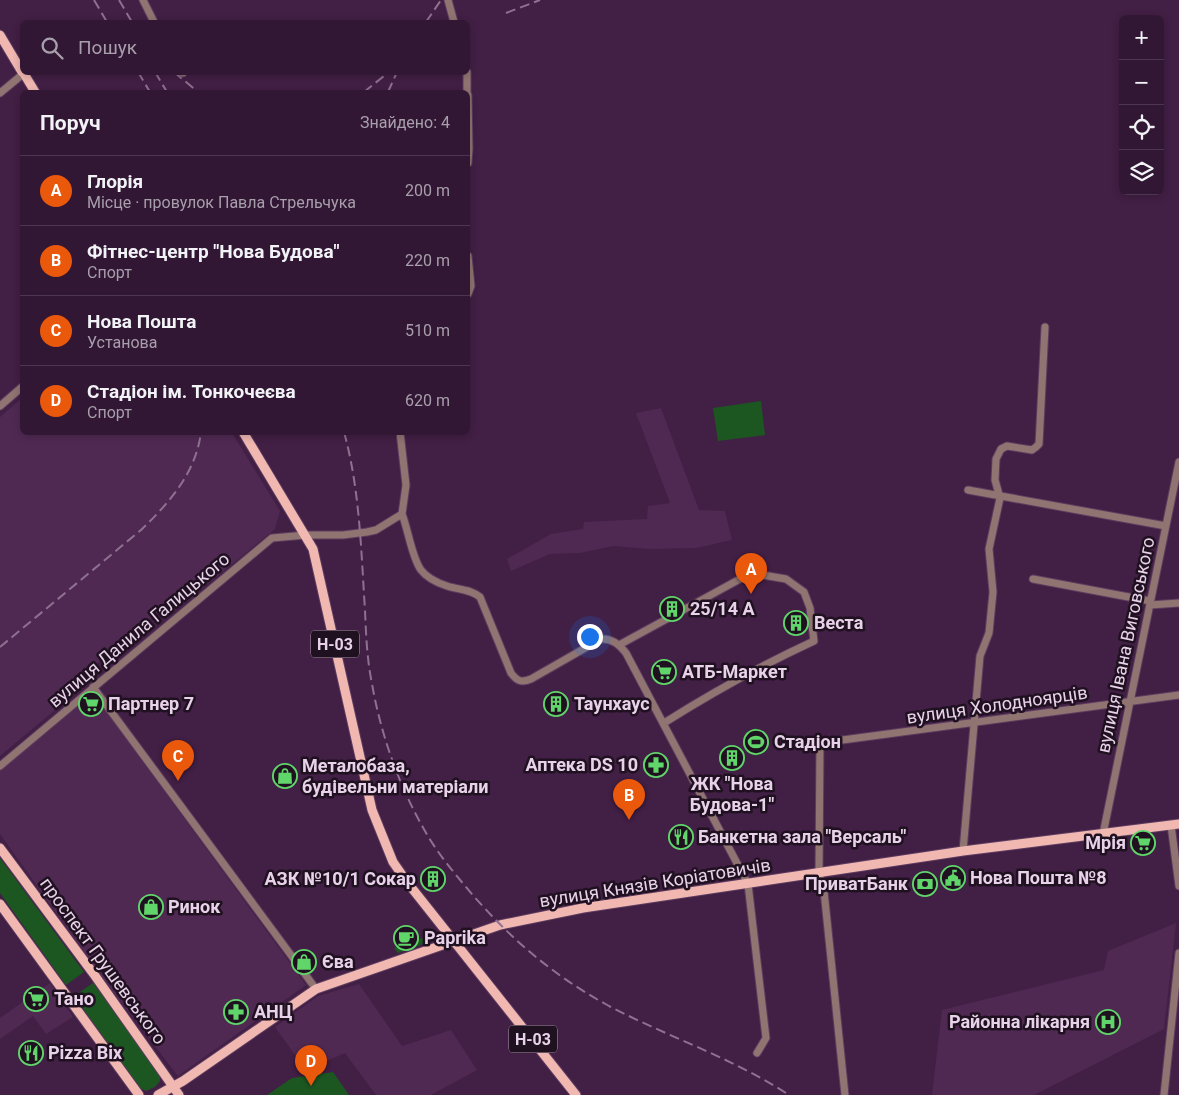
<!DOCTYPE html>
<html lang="uk">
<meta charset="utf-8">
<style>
:root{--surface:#321734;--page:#3d2440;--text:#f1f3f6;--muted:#a89fac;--line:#4d364f;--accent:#ea580c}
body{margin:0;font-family:Roboto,sans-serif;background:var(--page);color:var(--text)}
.controls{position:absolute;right:15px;top:15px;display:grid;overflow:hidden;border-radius:8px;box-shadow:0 2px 8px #0003}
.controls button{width:45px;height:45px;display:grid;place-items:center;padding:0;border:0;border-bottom:1px solid var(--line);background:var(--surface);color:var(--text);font:25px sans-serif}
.you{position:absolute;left:589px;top:636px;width:18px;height:18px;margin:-12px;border:4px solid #fff;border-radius:50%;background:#1a73e8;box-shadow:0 0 0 8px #1a73e833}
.badge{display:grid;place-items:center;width:32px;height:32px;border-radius:50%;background:var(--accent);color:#fff;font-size:16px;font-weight:700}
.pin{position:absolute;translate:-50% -41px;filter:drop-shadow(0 1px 2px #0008)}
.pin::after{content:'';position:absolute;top:26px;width:18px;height:15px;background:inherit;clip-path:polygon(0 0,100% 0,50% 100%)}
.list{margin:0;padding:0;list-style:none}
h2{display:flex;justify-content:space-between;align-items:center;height:65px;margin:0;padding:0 20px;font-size:21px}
h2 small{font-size:16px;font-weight:400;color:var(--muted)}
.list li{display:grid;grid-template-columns:32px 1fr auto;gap:15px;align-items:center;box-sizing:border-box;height:70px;padding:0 20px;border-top:1px solid var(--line)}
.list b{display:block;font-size:19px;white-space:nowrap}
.list p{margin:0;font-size:16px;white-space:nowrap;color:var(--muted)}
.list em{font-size:16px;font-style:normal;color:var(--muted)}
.icon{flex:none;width:28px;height:28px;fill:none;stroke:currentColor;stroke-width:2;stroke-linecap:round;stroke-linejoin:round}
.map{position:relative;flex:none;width:1179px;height:1095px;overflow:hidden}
.search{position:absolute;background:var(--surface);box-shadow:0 2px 8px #0003;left:20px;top:20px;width:450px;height:55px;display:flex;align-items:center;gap:12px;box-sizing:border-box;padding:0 18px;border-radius:8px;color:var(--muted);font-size:19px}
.panel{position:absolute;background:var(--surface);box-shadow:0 2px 8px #0003;left:20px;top:90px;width:450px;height:345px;border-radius:8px}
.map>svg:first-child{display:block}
.built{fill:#502953}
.green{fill:#1c5722}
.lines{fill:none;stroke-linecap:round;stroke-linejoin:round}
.minor-casing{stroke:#5d3c5f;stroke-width:9}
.major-casing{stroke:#5d3c5f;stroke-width:11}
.minor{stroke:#907471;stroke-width:7}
.major{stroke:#f1b8b2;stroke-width:9}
.rail{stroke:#8e7190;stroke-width:2;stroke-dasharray:10 5;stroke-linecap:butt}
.labels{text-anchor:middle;stroke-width:5;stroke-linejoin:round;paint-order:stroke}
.shield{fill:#201121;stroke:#ac98ad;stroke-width:1}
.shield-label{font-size:16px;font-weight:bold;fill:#e8d2e9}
.poi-label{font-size:18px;font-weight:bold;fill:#e8d2e9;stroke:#201121;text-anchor:start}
.street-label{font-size:18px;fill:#e8d2e9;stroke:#201121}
</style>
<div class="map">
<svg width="1179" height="1095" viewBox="0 0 1179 1095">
<rect width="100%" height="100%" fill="#421f45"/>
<path class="built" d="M22,398V432L232,433L280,511L275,529L176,610L169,603L75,682L80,689L0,756V417Z
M661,408L699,510L725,511L732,540L696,548L650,549L613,546L580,553L550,554L511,571L507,559L551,534L583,529L584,522L647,519L648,506L670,503L636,413Z
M93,694L306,985L178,1076L104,980L0,834V771Z
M1176,923L1164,1029L1034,1095H932L942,1010L1104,970L1108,951Z
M50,983L73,1017L46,1034L33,1016L0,1039V1018Z
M359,984L402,1046L451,1030L477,1070L431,1095H376L345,1053L308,1069H305L275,1027L318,996Z"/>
<path class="green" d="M761,401L765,435L718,441L713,408Z
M756,728L767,750L756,756L745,733Z
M0,858L84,972L66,985L0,893Z
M423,938L426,942L423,944L398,953L394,948Z
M93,983L160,1074V1081L155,1087L146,1091L140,1088L74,996Z
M333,1072L349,1095H267L292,1078Z"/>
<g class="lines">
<defs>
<path id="minor" d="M143,0L154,22
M448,0L454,22
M183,72V73
M467,72V92
M0,93L23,74
M468,95L469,149L468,163
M468,256L471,286L468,294
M0,406L22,387
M968,490L1166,526
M402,514C408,529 412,558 421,570C427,578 438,583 447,586C459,590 470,589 480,597L511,673C517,681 521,683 531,679L601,639C612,638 620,645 626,653L748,884L766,1038L757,1053
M1033,579L1150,601
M1150,605L1179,603
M619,645L751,573L786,579L804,592L810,608L814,641C762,665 713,692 664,723
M93,687L316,989
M0,766L272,538L306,535H343L367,532L376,530L402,514L406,485L400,432
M1171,825L1179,886
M1103,834L1179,462
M963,851L980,656L989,633L993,592L989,549L1000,498L995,480L996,459L1001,449L1007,446L1032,450L1036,447L1039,444L1045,327
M845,1095L824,891L819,873L820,743L1179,695
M1164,1095L1179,953"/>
<path id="major" d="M0,35L22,72
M23,72L35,92
M243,432L313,549L372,810L393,862L407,882L576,1095
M0,848L93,973L179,1095
M0,904L139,1095
M158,1095L183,1081L316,989L500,925L583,908L963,851L1179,824"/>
</defs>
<use href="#minor" class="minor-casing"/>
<use href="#major" class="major-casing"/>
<use href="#minor" class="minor"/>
<use href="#major" class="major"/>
<path class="rail" d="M94,0L107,22
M119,0L132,22
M506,13L540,0
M426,22L441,0
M138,72L150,92
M155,72L167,92
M174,72L198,92
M364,92L389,72
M388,92L397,72
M344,432C360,490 361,551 365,610C366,635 367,659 372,684C381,735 399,786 425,831C436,851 451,869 466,887C508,937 552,975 609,1006C668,1037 733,1058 789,1095
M0,647L141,530C169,503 196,473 201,432"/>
</g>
<defs>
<symbol id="building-ring" viewBox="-11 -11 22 22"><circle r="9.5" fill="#201121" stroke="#60d56a" stroke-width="1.5"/><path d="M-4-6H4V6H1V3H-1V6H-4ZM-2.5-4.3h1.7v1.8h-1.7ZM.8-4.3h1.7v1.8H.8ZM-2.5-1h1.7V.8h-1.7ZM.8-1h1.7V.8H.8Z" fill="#60d56a"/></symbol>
<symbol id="supermarket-ring" viewBox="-11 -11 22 22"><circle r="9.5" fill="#201121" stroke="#60d56a" stroke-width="1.5"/><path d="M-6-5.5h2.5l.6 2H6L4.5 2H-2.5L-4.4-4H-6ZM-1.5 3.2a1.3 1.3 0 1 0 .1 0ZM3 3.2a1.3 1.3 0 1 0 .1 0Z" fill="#60d56a"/></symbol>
<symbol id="stadium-ring" viewBox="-11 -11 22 22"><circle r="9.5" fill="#201121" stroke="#60d56a" stroke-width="1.5"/><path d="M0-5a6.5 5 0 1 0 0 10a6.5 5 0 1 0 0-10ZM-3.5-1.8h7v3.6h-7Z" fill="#60d56a"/></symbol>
<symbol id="pharmacy-ring" viewBox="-11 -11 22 22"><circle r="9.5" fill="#201121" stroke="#60d56a" stroke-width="1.5"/><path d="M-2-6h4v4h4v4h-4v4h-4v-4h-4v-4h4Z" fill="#60d56a"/></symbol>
<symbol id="shop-ring" viewBox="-11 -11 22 22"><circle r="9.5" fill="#201121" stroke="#60d56a" stroke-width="1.5"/><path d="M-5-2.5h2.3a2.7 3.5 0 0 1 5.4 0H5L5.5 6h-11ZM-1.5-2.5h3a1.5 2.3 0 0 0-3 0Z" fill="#60d56a"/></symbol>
<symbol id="restaurant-ring" viewBox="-11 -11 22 22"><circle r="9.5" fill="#201121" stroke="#60d56a" stroke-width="1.5"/><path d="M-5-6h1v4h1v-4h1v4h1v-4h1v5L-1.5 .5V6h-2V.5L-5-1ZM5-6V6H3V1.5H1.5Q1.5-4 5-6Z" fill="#60d56a"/></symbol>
<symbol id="civic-ring" viewBox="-11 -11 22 22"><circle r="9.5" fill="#201121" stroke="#60d56a" stroke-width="1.5"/><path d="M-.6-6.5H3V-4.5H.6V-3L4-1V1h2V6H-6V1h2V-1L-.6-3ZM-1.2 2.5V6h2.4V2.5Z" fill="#60d56a"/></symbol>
<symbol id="bank-ring" viewBox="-11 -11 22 22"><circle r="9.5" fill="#201121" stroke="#60d56a" stroke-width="1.5"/><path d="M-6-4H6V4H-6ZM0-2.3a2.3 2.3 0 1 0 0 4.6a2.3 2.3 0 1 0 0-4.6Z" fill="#60d56a"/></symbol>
<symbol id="cafe-ring" viewBox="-11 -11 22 22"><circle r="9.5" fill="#201121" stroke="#60d56a" stroke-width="1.5"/><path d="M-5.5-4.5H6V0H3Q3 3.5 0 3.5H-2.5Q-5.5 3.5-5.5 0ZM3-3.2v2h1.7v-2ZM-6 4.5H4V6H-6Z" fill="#60d56a"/></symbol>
<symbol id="hospital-ring" viewBox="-11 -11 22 22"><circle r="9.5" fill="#201121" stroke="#60d56a" stroke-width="1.5"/><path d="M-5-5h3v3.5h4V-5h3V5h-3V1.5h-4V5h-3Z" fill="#60d56a"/></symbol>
</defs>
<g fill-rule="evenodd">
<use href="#building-ring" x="658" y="595" width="28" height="28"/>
<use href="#building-ring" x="782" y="609" width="28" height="28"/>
<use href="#supermarket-ring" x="650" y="658" width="28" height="28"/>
<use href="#supermarket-ring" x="77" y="690" width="28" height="28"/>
<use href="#building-ring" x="542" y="690" width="28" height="28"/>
<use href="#stadium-ring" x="742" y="728" width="28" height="28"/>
<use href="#building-ring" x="718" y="744" width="28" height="28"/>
<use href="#pharmacy-ring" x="642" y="751" width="28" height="28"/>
<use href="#shop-ring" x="271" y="762" width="28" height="28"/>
<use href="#restaurant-ring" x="667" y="823" width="28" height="28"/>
<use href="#supermarket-ring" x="1129" y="829" width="28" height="28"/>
<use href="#civic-ring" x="939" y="864" width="28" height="28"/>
<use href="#building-ring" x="419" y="865" width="28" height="28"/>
<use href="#bank-ring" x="911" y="870" width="28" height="28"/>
<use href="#shop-ring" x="137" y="893" width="28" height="28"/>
<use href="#cafe-ring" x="392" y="924" width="28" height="28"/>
<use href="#shop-ring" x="290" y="948" width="28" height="28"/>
<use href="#supermarket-ring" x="22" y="985" width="28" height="28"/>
<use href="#pharmacy-ring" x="222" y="998" width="28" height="28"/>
<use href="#hospital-ring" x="1094" y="1008" width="28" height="28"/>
<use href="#restaurant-ring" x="17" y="1039" width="28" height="28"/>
</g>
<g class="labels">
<g class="shield">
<rect x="311" y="630.5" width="48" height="27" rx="4"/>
<rect x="509" y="1025.5" width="48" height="27" rx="4"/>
</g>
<g class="shield-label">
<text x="335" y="650">Н-03</text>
<text x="533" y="1045">Н-03</text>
</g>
<g class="poi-label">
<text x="690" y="615">25/14 А</text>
<text x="814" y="629">Веста</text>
<text x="682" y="678">АТБ-Маркет</text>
<text x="108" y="710">Партнер 7</text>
<text x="574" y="710">Таунхаус</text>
<text x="774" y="748">Стадіон</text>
<text x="638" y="771" text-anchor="end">Аптека DS 10</text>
<text x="302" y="772">Металобаза,<tspan x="302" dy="21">будівельни матеріали</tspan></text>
<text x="732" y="790" text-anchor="middle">ЖК "Нова<tspan x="732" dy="21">Будова-1"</tspan></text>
<text x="698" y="843">Банкетна зала "Версаль"</text>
<text x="1126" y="849" text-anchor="end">Мрія</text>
<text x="970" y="884">Нова Пошта №8</text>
<text x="416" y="885" text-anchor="end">АЗК №10/1 Сокар</text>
<text x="908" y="890" text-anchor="end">ПриватБанк</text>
<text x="168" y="913">Ринок</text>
<text x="424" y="944">Paprika</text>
<text x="322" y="968">Єва</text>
<text x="54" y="1005">Тано</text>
<text x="254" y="1018">АНЦ</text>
<text x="1090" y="1028" text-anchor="end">Районна лікарня</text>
<text x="48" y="1059">Pizza Bix</text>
</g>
<g class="street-label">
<text transform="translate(139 630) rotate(-40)" y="6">вулиця Данила Галицького</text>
<text transform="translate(1126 645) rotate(-78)" y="6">вулиця Івана Виговського</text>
<text transform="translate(997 705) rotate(-8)" y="6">вулиця Холодноярців</text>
<text transform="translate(655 883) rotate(-9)" y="6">вулиця Князів Коріатовичів</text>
<text transform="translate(103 961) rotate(54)" y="6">проспект Грушевського</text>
</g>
</g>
</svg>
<div class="controls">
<button>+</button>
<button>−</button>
<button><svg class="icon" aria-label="locate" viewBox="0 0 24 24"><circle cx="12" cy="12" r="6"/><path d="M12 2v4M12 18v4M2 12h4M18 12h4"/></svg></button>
<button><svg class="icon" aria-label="layers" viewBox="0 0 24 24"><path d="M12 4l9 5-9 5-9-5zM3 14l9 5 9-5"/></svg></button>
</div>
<div class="you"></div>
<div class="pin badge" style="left:751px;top:594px">A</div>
<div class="pin badge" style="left:629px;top:820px">B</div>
<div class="pin badge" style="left:178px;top:781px">C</div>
<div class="pin badge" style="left:311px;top:1086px">D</div>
<div class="search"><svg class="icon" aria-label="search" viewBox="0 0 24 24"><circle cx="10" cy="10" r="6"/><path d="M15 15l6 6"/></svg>Пошук</div>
<section class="panel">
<h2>Поруч<small>Знайдено: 4</small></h2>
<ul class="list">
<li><span class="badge">A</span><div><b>Глорія</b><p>Місце · провулок Павла Стрельчука</p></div><em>200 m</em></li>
<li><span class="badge">B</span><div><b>Фітнес-центр &quot;Нова Будова&quot;</b><p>Спорт</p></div><em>220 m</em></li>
<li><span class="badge">C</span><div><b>Нова Пошта</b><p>Установа</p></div><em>510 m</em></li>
<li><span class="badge">D</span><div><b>Стадіон ім. Тонкочеєва</b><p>Спорт</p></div><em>620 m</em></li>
</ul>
</section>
</div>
